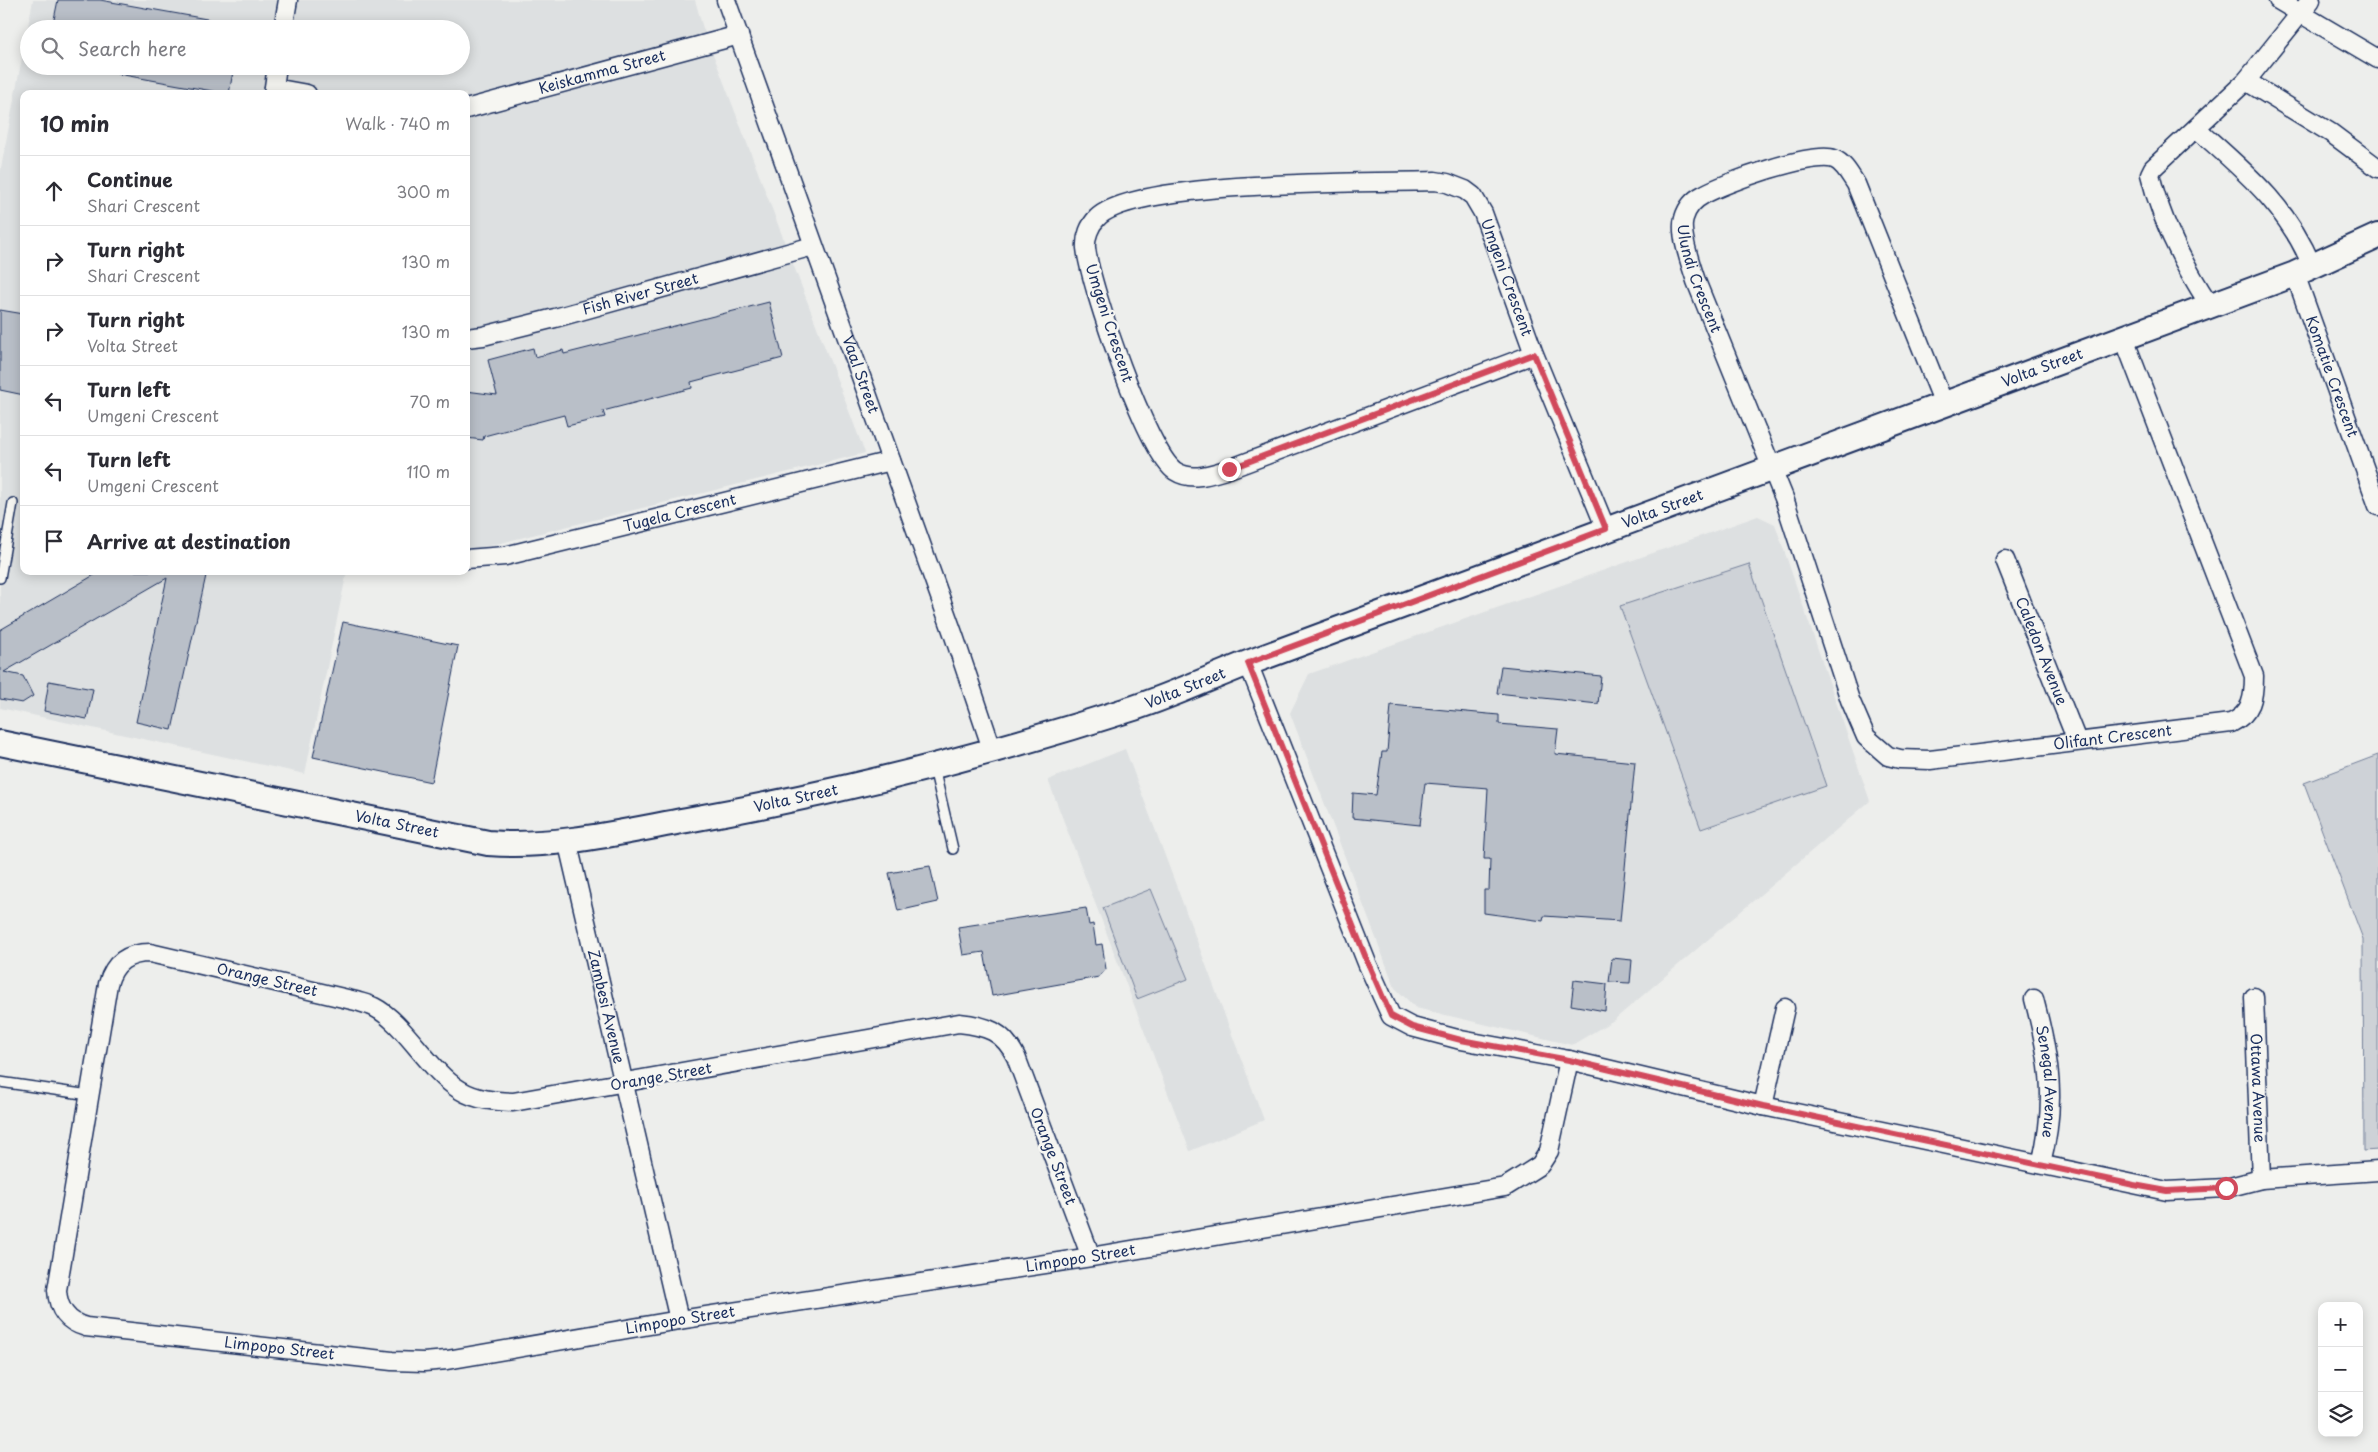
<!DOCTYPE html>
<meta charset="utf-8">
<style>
:root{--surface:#fff;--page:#f2f2f3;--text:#2b2b33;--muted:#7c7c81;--line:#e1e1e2}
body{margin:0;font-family:"Playpen Sans",sans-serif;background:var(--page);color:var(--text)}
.controls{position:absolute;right:15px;bottom:15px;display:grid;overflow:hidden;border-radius:10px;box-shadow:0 2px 12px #0003}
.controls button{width:45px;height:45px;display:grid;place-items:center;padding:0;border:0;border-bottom:1px solid var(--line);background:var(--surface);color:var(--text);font:25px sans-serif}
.stop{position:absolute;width:15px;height:15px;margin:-11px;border:4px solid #d1495b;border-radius:50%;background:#fff}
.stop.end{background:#d1495b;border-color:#fff;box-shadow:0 1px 5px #0008}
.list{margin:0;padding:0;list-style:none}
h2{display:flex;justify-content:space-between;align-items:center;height:65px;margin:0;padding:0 20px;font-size:21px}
h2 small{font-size:16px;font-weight:400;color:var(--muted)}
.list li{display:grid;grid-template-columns:32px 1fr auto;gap:15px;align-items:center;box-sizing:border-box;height:70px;padding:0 20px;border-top:1px solid var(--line)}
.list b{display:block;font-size:19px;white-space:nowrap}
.list p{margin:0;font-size:16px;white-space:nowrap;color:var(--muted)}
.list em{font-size:16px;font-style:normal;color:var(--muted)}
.icon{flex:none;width:28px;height:28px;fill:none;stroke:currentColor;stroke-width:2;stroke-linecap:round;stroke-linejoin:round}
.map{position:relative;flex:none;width:2378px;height:1452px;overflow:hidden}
.search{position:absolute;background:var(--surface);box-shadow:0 2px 12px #0003;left:20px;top:20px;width:450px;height:55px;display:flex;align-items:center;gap:12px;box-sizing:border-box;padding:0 18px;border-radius:28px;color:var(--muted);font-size:19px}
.panel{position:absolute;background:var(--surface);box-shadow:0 2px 12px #0003;left:20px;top:90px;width:450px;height:485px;border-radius:10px}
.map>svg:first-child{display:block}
.built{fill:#dde0e1;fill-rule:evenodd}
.green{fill:#ced2d7;stroke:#74809a}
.building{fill:#b9bfc8;stroke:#1b2f5e}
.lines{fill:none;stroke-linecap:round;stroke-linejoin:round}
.lane-casing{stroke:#1b2f5e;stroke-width:12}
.street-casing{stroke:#1b2f5e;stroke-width:21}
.secondary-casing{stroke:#1b2f5e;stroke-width:28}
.lane{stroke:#f6f6f2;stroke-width:9}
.street{stroke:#f6f6f2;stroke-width:18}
.secondary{stroke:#f6f6f2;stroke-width:24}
.route{stroke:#d1495b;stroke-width:6}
.labels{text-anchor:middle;stroke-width:5;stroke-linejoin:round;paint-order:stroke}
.street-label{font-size:15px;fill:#1b2f5e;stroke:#f6f6f2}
</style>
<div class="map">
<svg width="2378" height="1452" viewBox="0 0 2378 1452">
<rect width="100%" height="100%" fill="#edeeec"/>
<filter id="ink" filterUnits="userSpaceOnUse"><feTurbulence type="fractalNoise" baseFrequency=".02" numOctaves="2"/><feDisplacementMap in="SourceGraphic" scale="10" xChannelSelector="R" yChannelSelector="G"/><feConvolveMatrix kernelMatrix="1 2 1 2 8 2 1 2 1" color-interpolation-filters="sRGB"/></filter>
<g filter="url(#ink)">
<path class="built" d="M33,0H695L702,25L865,453L476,549L466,547V94H24V571H347L305,774L0,708V173ZM29,29H461V66H29Z
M1758,516L1775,524L1870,801L1614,1020L1572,1045L1416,1008L1395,988L1290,713L1309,674Z
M1125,749L1264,1120L1190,1151L1048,780Z"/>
<path class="green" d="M1749,564L1826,786L1701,829L1620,606Z
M2378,755V1150L2364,1151L2363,939L2304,783Z
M1151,889L1188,979L1137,999L1103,908Z"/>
<path class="building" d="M58,0H100L218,21L217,29H52Z
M119,66H234L229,94L118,74Z
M769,302L783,358L691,382L692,388L603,411L605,417L567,426L564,415L484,436L483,440L466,438V391L497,395L488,360L533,348L535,357L563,350L564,354Z
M0,310L24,314V395L0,390Z
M101,571H207L172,730L136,722L167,578L4,672L23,676L33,696L22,703L0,699V630Z
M343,622L458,646L431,782L313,757Z
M1501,666L1601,676L1598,704L1497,693Z
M49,681L93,689L87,719L44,711Z
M1391,705L1499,715V724L1558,729L1555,754L1635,762L1620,921L1544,916L1543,921L1484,913V890H1489L1490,859H1484L1488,788L1425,783L1420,825L1352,818L1353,793L1376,795L1382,752H1387Z
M930,866L938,902L898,911L889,873Z
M1086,908L1089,925L1093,924L1096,945L1102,944L1106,969L1099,977L992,996L984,952L963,955L958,927Z
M1612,958L1632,960L1630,983L1609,982Z
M1574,980L1607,984L1605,1011L1571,1005Z"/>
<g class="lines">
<defs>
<path id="lane" d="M0,578L13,503
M934,768L953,849
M0,1082L89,1095"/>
<g id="street">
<path id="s1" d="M726,0L954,636L992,749"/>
<path d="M2278,0L2378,59"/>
<path d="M283,29L288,0"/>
<path d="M2246,81L2331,133L2378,168"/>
<path d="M274,88L307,94"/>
<path d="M273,94L277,66"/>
<path id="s2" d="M466,109L739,35"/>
<path d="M2196,128C2244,171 2287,205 2312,266"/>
<path id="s3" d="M2295,274L2378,506"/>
<path d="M2209,304C2183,264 2161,221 2150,174L2153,168L2246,81L2311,0"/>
<path id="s4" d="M466,338L483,336L555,318L813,246"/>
<path id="s5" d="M1534,354L1229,469C1211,474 1192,482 1175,471C1147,452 1090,286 1086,248C1085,237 1090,225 1097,218C1134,179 1374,183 1435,181L1447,183L1465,190L1473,196L1483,213L1534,354L1606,529"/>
<path id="s6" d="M1944,404L1856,184C1850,175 1844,163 1834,159C1812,151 1724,183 1703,195C1693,200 1687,208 1684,218C1679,233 1691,265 1696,281L1784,498L1850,700L1866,737L1888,756L1900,759L1930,760L2231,723C2252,713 2254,698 2254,676L2123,336"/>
<path id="s7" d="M466,559L505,556L891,461"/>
<path id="s8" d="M2005,560L2077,741"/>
<path d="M1248,663L1367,963L1391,1016L1412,1027L1461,1040L1569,1060L1763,1106L2167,1191L2226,1188L2261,1179L2378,1171"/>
<path id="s9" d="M567,840L679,1320"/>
<path id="s10" d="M2254,997L2261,1179"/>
<path id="s11" d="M2034,999C2050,1060 2057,1102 2041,1164"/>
<path d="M1763,1106L1785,1008"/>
<path id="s12" d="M1091,1257L1016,1057C1003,1031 987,1026 959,1023L513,1102C495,1101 476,1100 460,1090C428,1070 404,1022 374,1007C368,1004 362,1003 356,1001L150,953C128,953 114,962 108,984L57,1290C58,1309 67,1322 86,1327L392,1361L424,1362L447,1360L679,1320L1091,1257L1505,1187L1540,1165L1549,1151L1569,1060"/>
</g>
<g id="secondary">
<path id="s13" d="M0,743L488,843C555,848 621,832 687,820C838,793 988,755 1134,708C1173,695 1210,678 1248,663L2295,274L2378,236"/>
</g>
</defs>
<use href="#lane" class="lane-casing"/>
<use href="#street" class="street-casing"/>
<use href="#secondary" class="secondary-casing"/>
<use href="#lane" class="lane"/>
<use href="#street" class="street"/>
<use href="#secondary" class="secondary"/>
</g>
</g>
<g class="lines" filter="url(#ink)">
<path class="route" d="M1229,469L1534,354L1606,529L1248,663L1368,963L1391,1016L1412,1027L1461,1040L1569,1060L1763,1106L2134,1185L2167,1191L2226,1188"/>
</g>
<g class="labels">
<g class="street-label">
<text dy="5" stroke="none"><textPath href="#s2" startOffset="141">Keiskamma Street</textPath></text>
<text dy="5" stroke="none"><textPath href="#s5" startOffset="1130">Umgeni Crescent</textPath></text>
<text dy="5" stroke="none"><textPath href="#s6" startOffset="502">Ulundi Crescent</textPath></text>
<text dy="5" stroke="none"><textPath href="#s4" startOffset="180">Fish River Street</textPath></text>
<text transform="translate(1109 323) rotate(72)" y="5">Umgeni Crescent</text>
<text dy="5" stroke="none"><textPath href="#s13" startOffset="2130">Volta Street</textPath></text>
<text dy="5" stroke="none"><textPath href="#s1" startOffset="398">Vaal Street</textPath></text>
<text dy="5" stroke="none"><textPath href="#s3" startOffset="109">Komatie Crescent</textPath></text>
<text dy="5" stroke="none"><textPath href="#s13" startOffset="1725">Volta Street</textPath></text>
<text dy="5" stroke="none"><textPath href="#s7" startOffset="219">Tugela Crescent</textPath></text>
<text dy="5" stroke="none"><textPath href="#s8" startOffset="98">Caledon Avenue</textPath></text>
<text dy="5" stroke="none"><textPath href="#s13" startOffset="1215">Volta Street</textPath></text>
<text dy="5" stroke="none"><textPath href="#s6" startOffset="1246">Olifant Crescent</textPath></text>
<text dy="5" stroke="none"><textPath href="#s13" startOffset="810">Volta Street</textPath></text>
<text dy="5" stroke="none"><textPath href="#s13" startOffset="405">Volta Street</textPath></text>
<text transform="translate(267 980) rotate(13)" y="5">Orange Street</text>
<text dy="5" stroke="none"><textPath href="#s9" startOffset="171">Zambesi Avenue</textPath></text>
<text transform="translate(661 1077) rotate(-10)" y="5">Orange Street</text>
<text dy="5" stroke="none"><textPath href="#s11" startOffset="84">Senegal Avenue</textPath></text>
<text dy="5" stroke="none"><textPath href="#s10" startOffset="91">Ottawa Avenue</textPath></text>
<text transform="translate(1053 1156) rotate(69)" y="5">Orange Street</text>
<text dy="5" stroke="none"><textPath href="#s12" startOffset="2565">Limpopo Street</textPath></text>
<text dy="5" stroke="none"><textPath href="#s12" startOffset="2160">Limpopo Street</textPath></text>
<text dy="5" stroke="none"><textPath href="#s12" startOffset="1755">Limpopo Street</textPath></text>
</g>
</g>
</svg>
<div class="controls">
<button>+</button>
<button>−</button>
<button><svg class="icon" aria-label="layers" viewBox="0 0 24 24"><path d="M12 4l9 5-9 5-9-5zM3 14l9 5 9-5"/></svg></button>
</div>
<div class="stop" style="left:2226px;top:1188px"></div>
<div class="stop end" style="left:1229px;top:469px"></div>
<div class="search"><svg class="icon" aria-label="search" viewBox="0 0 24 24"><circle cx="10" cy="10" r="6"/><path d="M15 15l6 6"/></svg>Search here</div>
<section class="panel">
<h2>10 min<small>Walk · 740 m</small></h2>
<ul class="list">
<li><svg class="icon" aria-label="ahead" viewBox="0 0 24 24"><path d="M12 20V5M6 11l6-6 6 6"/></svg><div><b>Continue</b><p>Shari Crescent</p></div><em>300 m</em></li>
<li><svg class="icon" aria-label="right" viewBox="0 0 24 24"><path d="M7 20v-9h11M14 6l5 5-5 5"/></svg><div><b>Turn right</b><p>Shari Crescent</p></div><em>130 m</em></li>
<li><svg class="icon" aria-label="right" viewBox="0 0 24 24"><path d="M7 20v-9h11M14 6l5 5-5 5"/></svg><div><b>Turn right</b><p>Volta Street</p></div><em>130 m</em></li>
<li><svg class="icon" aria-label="left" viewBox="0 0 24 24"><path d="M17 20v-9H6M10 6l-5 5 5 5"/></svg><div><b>Turn left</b><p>Umgeni Crescent</p></div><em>70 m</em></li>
<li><svg class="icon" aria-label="left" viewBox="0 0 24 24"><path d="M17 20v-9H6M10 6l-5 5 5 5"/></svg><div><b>Turn left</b><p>Umgeni Crescent</p></div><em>110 m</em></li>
<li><svg class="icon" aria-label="arrive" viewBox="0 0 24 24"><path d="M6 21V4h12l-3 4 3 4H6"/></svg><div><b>Arrive at destination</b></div></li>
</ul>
</section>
</div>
